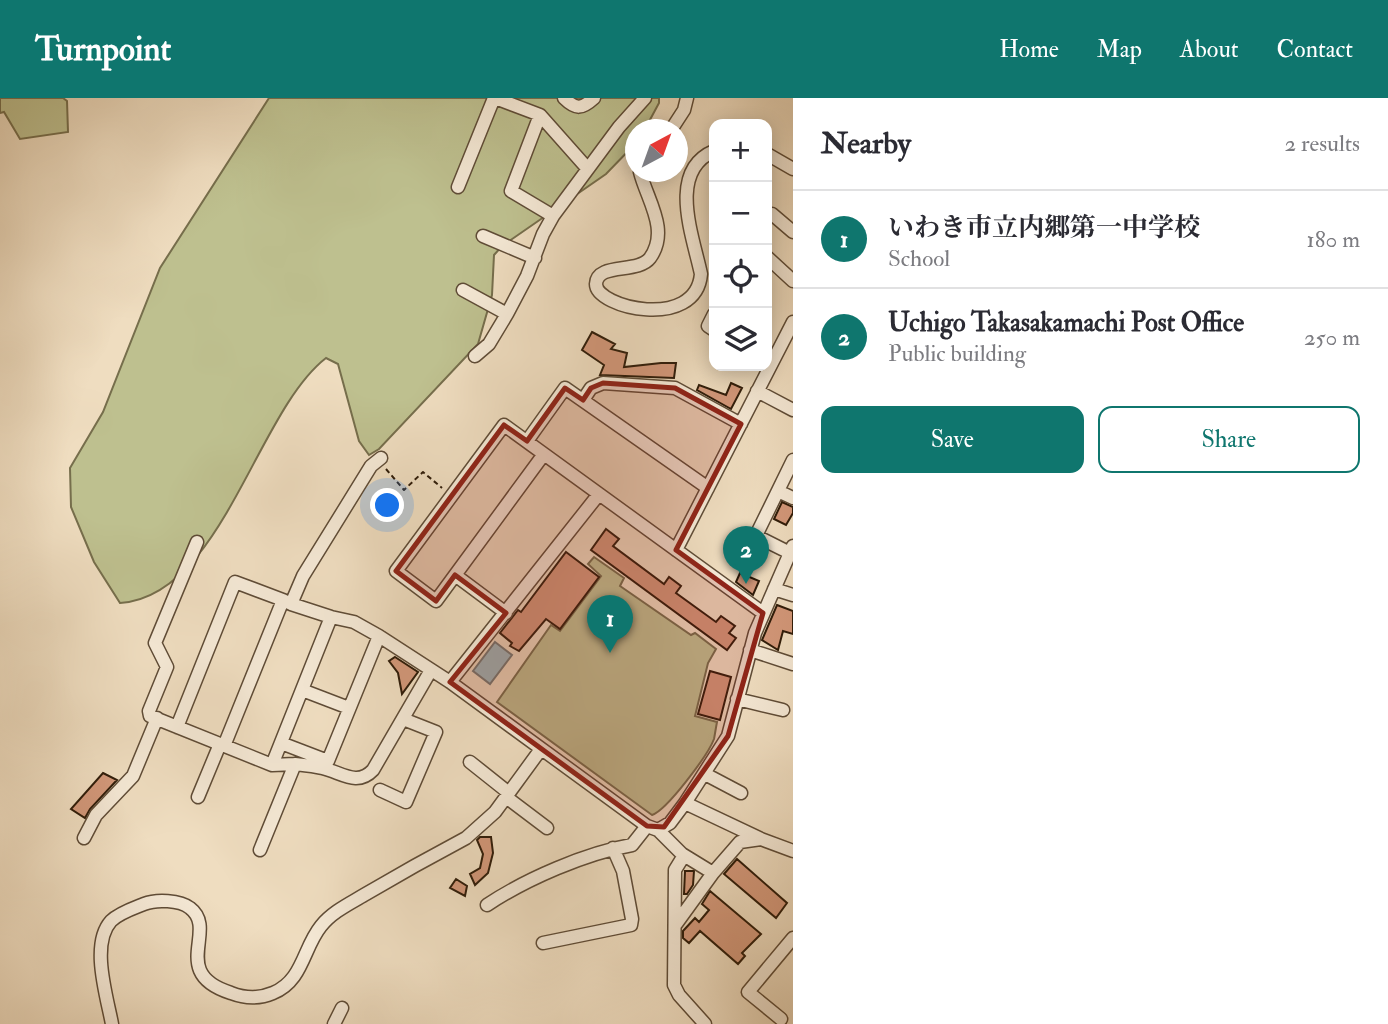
<!DOCTYPE html>
<meta charset="utf-8">
<style>
:root{--surface:#fff;--page:#f2f2f3;--text:#2b2b33;--muted:#7c7c81;--line:#e1e1e2;--accent:#0f766e}
body{margin:0;font-family:"IM FELL Double Pica","Noto Serif JP",serif;background:var(--page);color:var(--text)}
.controls{position:absolute;right:21px;top:21px;display:grid;overflow:hidden;border-radius:14px;box-shadow:0 4px 18px #0003}
.controls button{width:63px;height:63px;display:grid;place-items:center;padding:0;border:0;border-bottom:2px solid var(--line);background:var(--surface);color:var(--text);font:35px sans-serif}
.compass{position:absolute;left:625px;top:21px;width:63px;height:63px;border-radius:50%;background:var(--surface);box-shadow:0 4px 18px #0003;rotate:41deg}
.you{position:absolute;left:388px;top:408px;width:24px;height:24px;margin:-18px;border:5px solid #fff;border-radius:50%;background:#1a73e8;box-shadow:0 0 0 10px #1a73e833}
.badge{display:grid;place-items:center;width:46px;height:46px;border-radius:50%;background:var(--accent);color:#fff;font-size:23px;font-weight:700}
.pin{position:absolute;translate:-50% -58px;filter:drop-shadow(0 2px 4px #0008)}
.pin::after{content:'';position:absolute;top:37px;width:24px;height:21px;background:inherit;clip-path:polygon(0 0,100% 0,50% 100%)}
.list{margin:0;padding:0;list-style:none}
h2{display:flex;justify-content:space-between;align-items:center;height:91px;margin:0;padding:0 28px;font-size:30px}
h2 small{font-size:23px;font-weight:400;color:var(--muted)}
.list li{display:grid;grid-template-columns:46px 1fr auto;gap:21px;align-items:center;box-sizing:border-box;height:98px;padding:0 28px;border-top:2px solid var(--line)}
.list b{display:block;font-size:26px;white-space:nowrap}
.list p{margin:0;font-size:23px;white-space:nowrap;color:var(--muted)}
.list em{font-size:23px;font-style:normal;color:var(--muted)}
.actions{display:flex;gap:14px;padding:21px 28px}
.actions a{flex:1;padding:16px 0;border:2px solid var(--accent);border-radius:14px;text-align:center;font-size:24px;color:var(--accent)}
.actions .main{background:var(--accent);color:#fff}
.icon{flex:none;width:38px;height:38px;fill:none;stroke:currentColor;stroke-width:2;stroke-linecap:round;stroke-linejoin:round}
.map{position:relative;flex:none;width:793px;height:926px;overflow:hidden}
header{display:flex;align-items:center;gap:42px;box-sizing:border-box;height:98px;padding:0 35px;background:var(--accent);color:#fff}
header strong{font-size:33px}
nav{display:flex;gap:38px;margin-inline-start:auto;font-size:24px}
main{display:flex}
aside{flex:1;background:var(--surface)}
.map>svg:first-child{display:block}
.green{fill:#bec08f;stroke:#766e4c;stroke-width:2}
.water{fill:#9eb9bc;stroke:#727a74;stroke-width:2}
.building{fill:#d3987a;stroke:#2f1c09;stroke-width:2}
.lines{fill:none;stroke-linecap:round;stroke-linejoin:round}
.minor-casing{stroke:#5f4c37;stroke-width:15}
.path{stroke:#2f1c09;stroke-width:2;stroke-dasharray:5 3.5;stroke-linecap:butt}
.minor{stroke:#f5e9d6;stroke-width:12}
.marked{fill:#8f2418;fill-opacity:0.2;stroke:#8f2418;stroke-width:5;stroke-linejoin:round}
</style>
<header>
<strong>Turnpoint</strong>
<nav><a>Home</a><a>Map</a><a>About</a><a>Contact</a></nav>
</header>
<main>
<div class="map">
<svg width="793" height="926" viewBox="0 0 793 926">
<rect width="100%" height="100%" fill="#efddc0"/>
<filter id="stains"><feTurbulence type="fractalNoise" baseFrequency=".00286" numOctaves="4"/><feColorMatrix values="0 0 0 0 .2 0 0 0 0 .09 0 0 0 0 .02 0 0 0 .5 -.17"/></filter>
<radialGradient id="worn" r=".72"><stop offset=".6" stop-color="#630" stop-opacity="0"/><stop offset="1" stop-color="#630" stop-opacity=".3"/></radialGradient>
<path class="green" d="M0,0H63L67,3L68,34L20,41L4,14L0,15Z
M269,0H659V5L645,31L636,32L635,46L606,76L502,148L494,157L492,197L478,246L379,351L369,357L359,343L338,266L326,260C256,314 222,498 120,505L94,464L71,409L70,370L103,314L160,170Z
M594,459L624,480L620,488L691,537L695,535L716,551L708,565L695,618L717,624C716,629 715,636 714,641C708,657 667,712 652,717L497,604L551,527L560,533L601,478L588,466Z"/>
<path class="water" d="M495,544L512,557L490,586L473,573Z"/>
<path class="building" d="M592,234L615,246L611,251L627,255L624,269L661,265H676L674,280L600,277L604,267L582,252Z
M731,285L742,290L731,311L697,292L699,287L726,297Z
M782,404L793,409V415L786,427L774,421Z
M606,431L619,441L613,448L664,486L669,479L681,488L676,495L716,524L721,518L735,528L729,535L736,540L727,552L591,452Z
M566,454L599,479L560,531L546,521L519,553L510,548L512,545L500,535L518,512L521,514Z
M740,475L759,483L753,497L736,484Z
M777,507L793,513V536L783,533L778,552L762,542Z
M395,559L418,574L402,596L398,575L389,563Z
M710,573L731,579L720,622L698,616Z
M103,675L117,682L90,711L85,720L71,711Z
M480,739H491L493,755L488,775L475,787L470,776L480,770L483,756L477,742Z
M737,761L787,805L776,820L724,776Z
M685,773H694L693,787L687,796H684Z
M456,781L467,788L465,798L450,790Z
M710,793L761,836L742,855L745,858L738,866L700,833L689,845L683,840V833L695,820L699,824L709,812L702,806Z"/>
<g class="lines">
<defs>
<path id="minor" d="M495,0L540,17L587,70
M564,0C576,12 582,11 594,0
M540,17L511,93L553,118
M671,32L684,12L687,0
M767,56L793,71
M640,74C647,102 670,132 650,160C638,176 597,164 596,186C596,210 696,233 701,176C693,138 667,73 714,53
M458,89L494,0
M767,116H772L793,134
M483,138L535,160
M767,159L793,183
M463,192L507,216L489,246L475,258
M507,216L527,178L543,136L553,118L619,29L645,0
M714,216L708,228L714,232
M757,293L793,312
M583,302L591,290L603,285L675,290L741,326
M527,343L565,290L708,390
M544,356L436,503L396,473L504,327L763,515
M778,393L793,400
M756,438L790,455
M197,444L155,545L167,569L149,613L150,618L272,667L295,666
M676,452L793,224
M745,460L793,362
M455,477L506,515
M774,491L793,497
M291,506L331,519L354,524L379,538L450,584L647,728L658,732L682,756L683,759L675,772L674,887L679,897L705,926
M750,552L793,566
M450,584L599,396
M302,592L349,610
M737,601L783,612
M177,629L235,484L283,502
M281,645L328,663L379,538
M224,648L283,502L291,506L303,478L371,368L381,360
M470,664L509,695
M272,667L331,519
M705,676L741,695
M380,692L406,704L436,634L403,621
M198,699L220,646
M506,699L547,730
M685,705L761,741L793,753
M658,732L670,725L685,705L728,638L755,535L793,448
M84,740L96,717L133,678L157,620
M260,752L295,666C304,667 314,668 322,670C341,674 357,689 373,672L431,572
M682,756L713,775
M487,807C526,781 586,755 632,747L647,728
M676,826L713,775L740,744L761,741
M543,845L631,827L632,821L623,773L613,750
M781,921L748,894L793,840
M112,926C107,899 90,846 111,823C119,815 134,810 144,806C156,801 180,802 190,810C219,832 168,875 231,895C244,900 259,901 273,895C303,883 303,850 321,828C332,814 349,806 364,797C398,777 432,758 466,740L495,714L541,651
M334,926L342,910"/>
</defs>
<use href="#minor" class="minor-casing"/>
<path class="path" d="M386,371L404,392L423,374L442,390"/>
<use href="#minor" class="minor"/>
</g>
<path class="marked" d="M603,285L675,290L741,326L676,452L763,515L728,638L664,729L647,728L450,584L506,515L455,477L436,503L396,473L504,327L527,343L565,290L583,302L591,290Z"/>
<rect width="100%" height="100%" filter="url(#stains)"/>
<rect width="100%" height="100%" fill="url(#worn)"/>
</svg>
<div class="controls">
<button>+</button>
<button>−</button>
<button><svg class="icon" aria-label="locate" viewBox="0 0 24 24"><circle cx="12" cy="12" r="6"/><path d="M12 2v4M12 18v4M2 12h4M18 12h4"/></svg></button>
<button><svg class="icon" aria-label="layers" viewBox="0 0 24 24"><path d="M12 4l9 5-9 5-9-5zM3 14l9 5 9-5"/></svg></button>
</div>
<svg class="compass" viewBox="-18 -18 36 36"><path d="M0-13l5 13h-10z" fill="#e53935"/><path d="M0 13l5-13h-10z" fill="#7c7c81"/></svg>
<div class="you"></div>
<div class="pin badge" style="left:610px;top:555px">1</div>
<div class="pin badge" style="left:746px;top:486px">2</div>
</div>
<aside>
<h2>Nearby<small>2 results</small></h2>
<ul class="list">
<li><span class="badge">1</span><div><b>いわき市立内郷第一中学校</b><p>School</p></div><em>180 m</em></li>
<li><span class="badge">2</span><div><b>Uchigo Takasakamachi Post Office</b><p>Public building</p></div><em>250 m</em></li>
</ul>
<div class="actions"><a class="main">Save</a><a>Share</a></div>
</aside>
</main>
